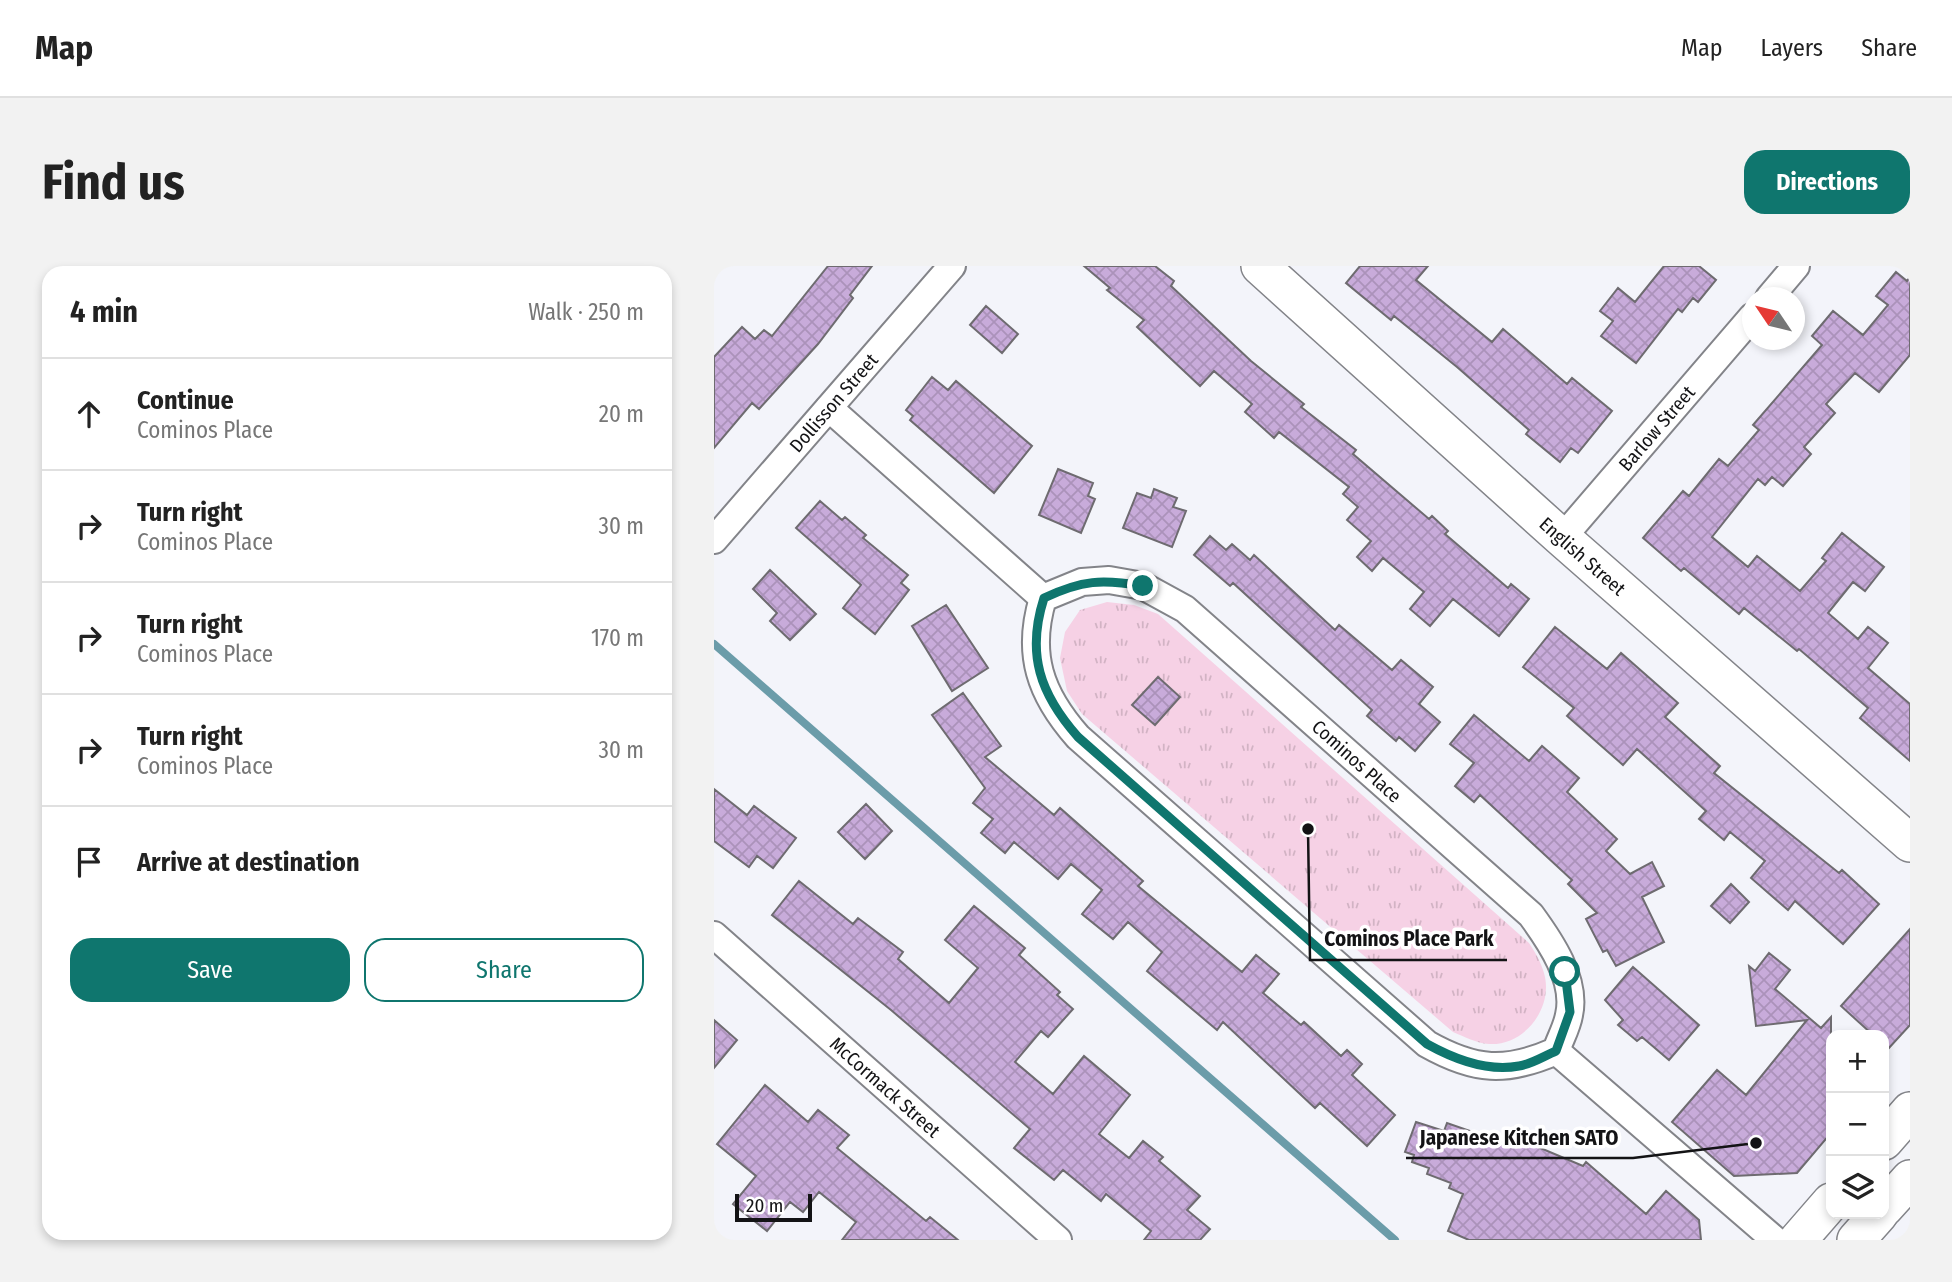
<!DOCTYPE html>
<meta charset="utf-8">
<style>
:root{--surface:#fff;--page:#f2f2f2;--text:#222;--muted:#767676;--line:#e0e0e0;--accent:#0f766e}
body{margin:0;font-family:"Fira Sans Condensed",sans-serif;background:var(--page);color:var(--text)}
.controls{position:absolute;right:21px;bottom:21px;display:grid;overflow:hidden;border-radius:14px;box-shadow:0 4px 10px #0003}
.controls button{width:63px;height:63px;display:grid;place-items:center;padding:0;border:0;border-bottom:2px solid var(--line);background:var(--surface);color:var(--text);font:35px sans-serif}
.compass{position:absolute;left:1028px;top:21px;width:63px;height:63px;border-radius:50%;background:var(--surface);box-shadow:0 4px 10px #0003;rotate:305deg}
.scale{position:absolute;left:21px;bottom:18px;width:77px;box-sizing:border-box;padding-left:7px;border:4px solid #131315;border-top:0;font-size:19px;line-height:24px;white-space:nowrap;color:#131315;-webkit-text-stroke:5px #fff;paint-order:stroke}
.stop{position:absolute;width:21px;height:21px;margin:-16px;border:5px solid #0f766e;border-radius:50%;background:#fff}
.stop.end{background:#0f766e;border-color:#fff;box-shadow:0 2px 7px #0008}
.list{margin:0;padding:0;list-style:none}
h2{display:flex;justify-content:space-between;align-items:center;height:91px;margin:0;padding:0 28px;font-size:30px}
h2 small{font-size:23px;font-weight:400;color:var(--muted)}
.list li{display:grid;grid-template-columns:46px 1fr auto;gap:21px;align-items:center;box-sizing:border-box;height:112px;padding:0 28px;border-top:2px solid var(--line)}
.list b{display:block;font-size:26px;white-space:nowrap}
.list p{margin:0;font-size:23px;white-space:nowrap;color:var(--muted)}
.list em{font-size:23px;font-style:normal;color:var(--muted)}
.actions{display:flex;gap:14px;padding:21px 28px}
.actions a{flex:1;padding:16px 0;border:2px solid var(--accent);border-radius:21px;text-align:center;font-size:24px;color:var(--accent)}
.actions .main{background:var(--accent);color:#fff}
.icon{flex:none;width:38px;height:38px;fill:none;stroke:currentColor;stroke-width:2;stroke-linecap:round;stroke-linejoin:round}
.map{position:relative;flex:none;width:1196px;height:974px;overflow:hidden;border-radius:21px}
header{display:flex;align-items:center;gap:42px;box-sizing:border-box;height:98px;padding:0 35px;background:var(--surface);border-bottom:2px solid var(--line)}
header strong{font-size:33px}
nav{display:flex;gap:38px;margin-inline-start:auto;font-size:24px}
.intro{display:flex;align-items:center;justify-content:space-between;box-sizing:border-box;height:168px;padding:0 42px}
h1{margin:0;font-size:49px}
.button{padding:18px 32px;border-radius:21px;background:var(--accent);color:#fff;font-size:24px;font-weight:700}
main{display:flex;gap:42px;padding:0 42px}
aside{flex:1;background:var(--surface);border-radius:21px;box-shadow:0 4px 10px #0003}
.map>svg:first-child{display:block}
.grass{fill:url(#grass-tufts)}
.lines{fill:none;stroke-linecap:round;stroke-linejoin:round}
.stream{stroke:#6b9ca9;stroke-width:8}
.building{fill:url(#building-cross-hatch);stroke:#6e6b70;stroke-width:2}
.street-casing{stroke:#838489;stroke-width:30}
.secondary-casing{stroke:#838489;stroke-width:40}
.street{stroke:#fff;stroke-width:26}
.secondary{stroke:#fff;stroke-width:37}
.route{stroke:#0f766e;stroke-width:9}
.labels{text-anchor:middle;stroke-width:7;stroke-linejoin:round;paint-order:stroke}
.street-label{font-size:19px;fill:#131315;stroke:#fff}
.leader{fill:none;stroke:#131315;stroke-width:2.5}
.callout-dot{fill:#131315;stroke:#fff;stroke-width:2.5}
.callout-label{font-size:21px;text-anchor:middle;font-weight:bold;fill:#131315;stroke:#fff;stroke-width:7;stroke-linejoin:round;paint-order:stroke}
</style>
<header>
<strong>Map</strong>
<nav><a>Map</a><a>Layers</a><a>Share</a></nav>
</header>
<div class="intro"><h1>Find us</h1><a class="button">Directions</a></div>
<main>
<aside>
<h2>4 min<small>Walk · 250 m</small></h2>
<ul class="list">
<li><svg class="icon" aria-label="ahead" viewBox="0 0 24 24"><path d="M12 20V5M6 11l6-6 6 6"/></svg><div><b>Continue</b><p>Cominos Place</p></div><em>20 m</em></li>
<li><svg class="icon" aria-label="right" viewBox="0 0 24 24"><path d="M7 20v-9h11M14 6l5 5-5 5"/></svg><div><b>Turn right</b><p>Cominos Place</p></div><em>30 m</em></li>
<li><svg class="icon" aria-label="right" viewBox="0 0 24 24"><path d="M7 20v-9h11M14 6l5 5-5 5"/></svg><div><b>Turn right</b><p>Cominos Place</p></div><em>170 m</em></li>
<li><svg class="icon" aria-label="right" viewBox="0 0 24 24"><path d="M7 20v-9h11M14 6l5 5-5 5"/></svg><div><b>Turn right</b><p>Cominos Place</p></div><em>30 m</em></li>
<li><svg class="icon" aria-label="arrive" viewBox="0 0 24 24"><path d="M6 21V4h12l-3 4 3 4H6"/></svg><div><b>Arrive at destination</b></div></li>
</ul>
<div class="actions"><a class="main">Save</a><a>Share</a></div>
</aside>
<div class="map">
<svg width="1196" height="974" viewBox="0 0 1196 974">
<defs>
<pattern id="grass-tufts" width="24" height="20" patternUnits="userSpaceOnUse" patternTransform="scale(1.75)"><rect width="24" height="20" fill="#f6d1e5"/><path d="M3 7l-1-3M5 7V3M7 7l1-3M15 17l-1-3M17 17v-4M19 17l1-3" fill="none" stroke="#d2b3c4"/></pattern>
<pattern id="building-cross-hatch" width="8" height="8" patternUnits="userSpaceOnUse" patternTransform="scale(1.75)"><rect width="8" height="8" fill="#c8abda"/><path d="M0 0l8 8M0 8l8-8" fill="none" stroke="#ab92ba"/></pattern>
</defs>
<rect width="100%" height="100%" fill="#f3f4fa"/>
<path class="grass" d="M393,336L420,339L444,348L815,677C821,686 827,696 830,707C840,741 811,780 775,778C762,777 751,771 739,766L368,448L353,425L346,392L351,366L366,344Z"/>
<g class="lines">
<path class="stream" d="M0,378L681,974"/>
</g>
<path class="building" d="M114,0H158L136,29L139,32L104,78L45,143L38,137L0,182V91L28,61L41,73L50,64L58,70Z
M370,0H441L460,15L457,20L537,95L590,138L587,141L642,184L639,188L715,253L718,250L734,265L731,268L794,322L797,318L815,333L785,370L739,333L716,360L696,343L710,326L669,292L658,305L643,291L657,275L633,254L644,241L629,228L635,221L565,166L560,172L531,146L538,138L500,105L486,120L423,61L430,54L393,24L396,22Z
M646,0H714L702,14L778,76L789,63L853,118L858,112L898,145L864,187L857,182L846,196L812,168L815,164L743,101L680,50L677,54L632,17Z
M950,0H985L1002,14L984,36L979,32L968,46L964,43L922,97L887,70L899,55L886,45L904,22L921,36Z
M1182,6L1193,15L1196,11V89L1165,126L1141,107L1112,138L1121,147L1090,181L1097,188L1069,220L1058,211L1051,219L1044,213L998,271L1034,301L1043,290L1086,325L1112,295L1108,292L1128,267L1170,301L1151,325L1139,316L1114,347L1144,373L1154,361L1174,377L1154,402L1196,438V495L1146,452L1154,442L1085,383L1083,385L1030,342L1025,348L970,302L967,305L929,272L969,225L975,230L1005,193L1014,200L1045,164L1039,159L1108,79L1098,70L1119,45L1149,69L1174,39L1162,30Z
M272,40L304,68L288,87L256,59Z
M218,111L234,124L242,115L318,180L280,227L196,154L199,150L192,144Z
M344,203L379,217L374,230L381,233L367,267L325,249Z
M440,223L463,232L459,241L472,245L458,281L409,262L423,227L437,232Z
M106,235L128,254L131,251L152,269L149,272L194,309L187,317L195,324L161,368L129,342L147,319L82,262Z
M496,270L512,284L518,278L536,294L540,289L621,364L625,359L678,404L687,394L719,421L705,438L726,456L701,485L685,471L682,475L653,450L658,444L519,317L516,320L480,289Z
M56,304L102,348L76,374L56,355L63,347L39,323Z
M232,339L274,402L238,425L198,360Z
M841,361L893,403L907,387L964,437L951,451L1006,500L1000,507L1125,607L1128,604L1165,638L1129,678L1081,635L1074,644L1037,612L1051,595L1016,566L1010,574L985,553L992,545L923,483L909,499L853,450L860,442L809,401Z
M444,411L466,431L441,459L418,439Z
M249,427L287,480L271,491L340,549L346,542L429,615L424,620L528,706L542,689L565,708L549,727L587,759L590,756L627,790L633,784L648,798L638,809L681,849L653,880L606,837L601,842L509,756L503,764L433,705L448,686L414,656L399,673L368,648L388,624L357,598L344,613L300,576L291,587L267,567L279,553L259,537L271,522L218,449Z
M760,449L815,495L828,480L865,512L853,526L903,573L892,585L916,608L938,596L950,620L928,631L950,676L902,700L893,684L889,686L872,653L883,647L854,618L858,614L766,529L760,536L741,520L760,497L736,478Z
M0,523L33,549L40,540L82,572L59,602L43,590L35,601L0,575Z
M152,538L178,565L151,593L124,566Z
M85,615L139,658L144,652L189,686L184,693L235,737L264,702L231,674L260,640L311,682L305,689L346,726L343,729L359,743L334,771L327,765L301,796L339,828L370,790L416,829L385,868L415,892L429,875L449,891L445,895L486,930L473,944L496,963L486,974H430L437,965L392,928L387,935L349,904L340,914L300,882L316,863L177,744L58,649Z
M1017,618L1035,636L1016,657L997,640Z
M1196,663V759L1174,783L1170,779V769H1159L1127,740Z
M1055,687L1076,704L1061,723L1107,762L1117,751V867L1083,907L1020,910L958,856L1003,804L1032,829L1093,754L1042,760L1035,700L1041,705Z
M919,701L985,759L955,794L928,771L923,775L904,759L909,754L891,734Z
M0,754L23,774L0,802Z
M51,819L94,856L104,844L135,869L123,882L212,955L216,951L244,974H128L142,956L105,926L89,946L76,936L53,965L19,938L42,910L3,878Z
M702,856L730,865L733,857L802,881L805,873L869,900L872,896L932,948L952,925L985,954L987,974H755L734,965L749,928L735,922L737,917L713,908L715,902L698,896L700,889L691,886Z"/>
<g class="lines">
<defs>
<g id="street">
<path d="M1055,32L1082,0"/>
<path d="M115,142L329,332"/>
<path id="s1" d="M848,272L1038,51"/>
<path id="s2" d="M0,274L238,0"/>
<path d="M395,314L429,320L471,343L817,649C836,675 863,714 855,749C853,761 846,773 842,785C792,807 761,805 713,778L364,471C326,428 312,388 329,332L368,316Z"/>
<path id="s3" d="M0,669L344,974"/>
<path d="M842,785L1061,974"/>
</g>
<g id="secondary">
<path id="s4" d="M546,0L848,272L1196,577"/>
<path d="M1170,875L1196,845"/>
<path d="M1170,942L1196,913"/>
<path d="M1084,974L1117,936"/>
<path d="M1142,974L1165,948"/>
</g>
</defs>
<use href="#street" class="street-casing"/>
<use href="#secondary" class="secondary-casing"/>
<use href="#street" class="street"/>
<use href="#secondary" class="secondary"/>
</g>
<g class="lines">
<path class="route" d="M429,320C388,313 368,314 330,332C312,388 326,428 364,471L713,778C740,793 774,806 805,800C818,798 830,790 842,785L856,746L851,706"/>
</g>
<g class="labels">
<g class="street-label">
<text dy="7" stroke="none"><textPath href="#s2" startOffset="182">Dollisson Street</textPath></text>
<text dy="7" stroke="none"><textPath href="#s1" startOffset="145">Barlow Street</textPath></text>
<text dy="7" stroke="none"><textPath href="#s4" startOffset="434">English Street</textPath></text>
<text transform="translate(643 495) rotate(42)" y="7">Cominos Place</text>
<text dy="7" stroke="none"><textPath href="#s3" startOffset="229">McCormack Street</textPath></text>
</g>
</g>
<path class="leader" d="M594 563L596 694H793M1042 877L919 892H692"/>
<g class="callout-dot">
<circle cx="594" cy="563" r="7"/>
<circle cx="1042" cy="877" r="7"/>
</g>
<g class="callout-label">
<text x="695" y="680">Cominos Place Park</text>
<text x="805" y="879">Japanese Kitchen SATO</text>
</g>
</svg>
<div class="controls">
<button>+</button>
<button>−</button>
<button><svg class="icon" aria-label="layers" viewBox="0 0 24 24"><path d="M12 4l9 5-9 5-9-5zM3 14l9 5 9-5"/></svg></button>
</div>
<svg class="compass" viewBox="-18 -18 36 36"><path d="M0-13l5 13h-10z" fill="#e53935"/><path d="M0 13l5-13h-10z" fill="#767676"/></svg>
<div class="scale">20 m</div>
<div class="stop" style="left:851px;top:706px"></div>
<div class="stop end" style="left:429px;top:320px"></div>
</div>
</main>
